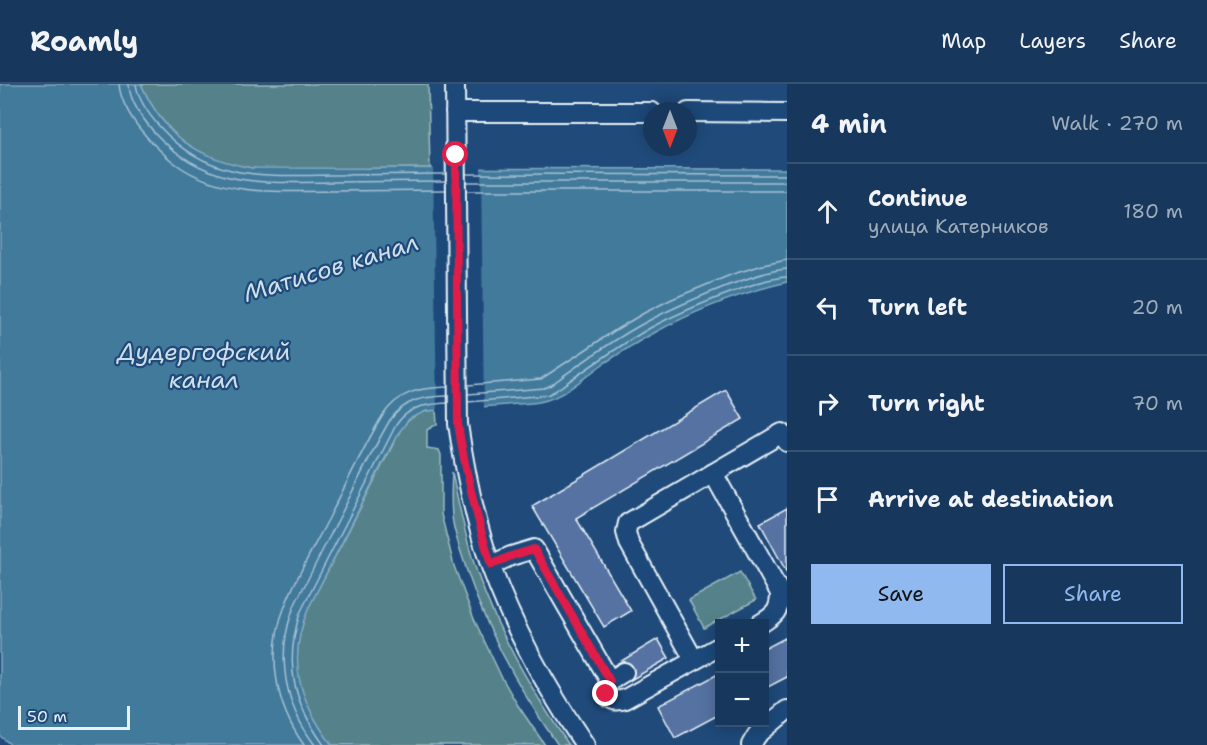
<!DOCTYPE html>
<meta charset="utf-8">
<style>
:root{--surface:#17385c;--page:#244365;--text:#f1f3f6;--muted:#9eacbb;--line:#365272;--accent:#90b9f0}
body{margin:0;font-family:"Shantell Sans",sans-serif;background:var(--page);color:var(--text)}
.controls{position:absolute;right:18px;bottom:18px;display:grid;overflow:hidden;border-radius:0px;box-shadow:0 3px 15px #0003}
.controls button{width:54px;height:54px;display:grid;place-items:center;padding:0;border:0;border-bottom:2px solid var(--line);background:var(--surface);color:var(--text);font:30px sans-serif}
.compass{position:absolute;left:643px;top:18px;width:54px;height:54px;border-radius:50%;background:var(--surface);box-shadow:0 3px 15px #0003;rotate:180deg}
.scale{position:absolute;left:18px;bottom:15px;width:112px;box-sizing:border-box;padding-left:6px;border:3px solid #e8f1f8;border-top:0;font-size:16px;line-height:21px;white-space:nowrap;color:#e8f1f8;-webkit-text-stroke:4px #1f4a7a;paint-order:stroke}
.stop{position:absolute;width:18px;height:18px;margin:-14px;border:4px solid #e11d48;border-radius:50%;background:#fff}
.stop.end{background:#e11d48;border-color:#fff;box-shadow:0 2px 6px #0008}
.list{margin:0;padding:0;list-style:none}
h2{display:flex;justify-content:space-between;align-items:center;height:78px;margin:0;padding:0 24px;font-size:26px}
h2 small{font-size:20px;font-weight:400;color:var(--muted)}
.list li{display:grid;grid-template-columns:39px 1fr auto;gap:18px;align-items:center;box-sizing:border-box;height:96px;padding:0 24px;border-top:2px solid var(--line)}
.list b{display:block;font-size:22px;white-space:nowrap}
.list p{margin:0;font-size:20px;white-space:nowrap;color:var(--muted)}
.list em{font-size:20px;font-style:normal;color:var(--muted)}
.actions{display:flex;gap:12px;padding:18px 24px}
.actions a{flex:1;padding:14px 0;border:2px solid var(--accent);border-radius:0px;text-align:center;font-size:21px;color:var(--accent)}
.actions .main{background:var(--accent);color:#111}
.icon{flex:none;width:33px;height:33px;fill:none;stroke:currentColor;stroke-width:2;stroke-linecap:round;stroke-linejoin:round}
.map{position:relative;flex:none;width:787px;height:661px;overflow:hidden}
header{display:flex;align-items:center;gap:36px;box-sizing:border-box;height:84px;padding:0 30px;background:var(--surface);border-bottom:2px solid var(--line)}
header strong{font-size:28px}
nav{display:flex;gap:33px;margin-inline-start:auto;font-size:21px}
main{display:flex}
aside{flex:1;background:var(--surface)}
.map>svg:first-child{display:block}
.green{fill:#55828a;stroke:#9ebac1;stroke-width:1.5}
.water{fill:#427a9c;stroke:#84aac1;stroke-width:1.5}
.pier{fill:#1f4a7a}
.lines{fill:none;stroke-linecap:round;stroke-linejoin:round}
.shore{stroke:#a6c1d3;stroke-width:1.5}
.building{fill:#5472a2;stroke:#e8f1f8;stroke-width:1.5}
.minor-casing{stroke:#e8f1f8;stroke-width:22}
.minor{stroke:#1f4a7a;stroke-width:18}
.route{stroke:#e11d48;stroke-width:8}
.labels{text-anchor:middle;stroke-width:4.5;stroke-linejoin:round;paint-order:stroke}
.water-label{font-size:24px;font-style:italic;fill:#cfdfea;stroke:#1f4a7a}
</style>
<header>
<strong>Roamly</strong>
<nav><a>Map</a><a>Layers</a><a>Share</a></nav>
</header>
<main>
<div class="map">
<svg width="787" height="661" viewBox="0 0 787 661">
<rect width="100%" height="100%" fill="#1f4a7a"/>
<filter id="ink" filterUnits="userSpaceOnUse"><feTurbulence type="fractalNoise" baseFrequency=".0167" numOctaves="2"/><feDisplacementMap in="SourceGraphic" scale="12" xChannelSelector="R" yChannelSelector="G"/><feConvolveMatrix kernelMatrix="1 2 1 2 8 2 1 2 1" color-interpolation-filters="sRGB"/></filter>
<g filter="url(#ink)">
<path class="green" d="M141,0H428L430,84C395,84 360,85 325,85C301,85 275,87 252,84C199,78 162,48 141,0Z
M436,326L437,340L427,346V364L439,366L441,371V430L454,482L474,535L501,592L517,620L545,661H332C299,617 285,576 309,523L401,345C410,332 421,327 436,326Z
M452,388C458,417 464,446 472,473C493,541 529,603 569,661H558C520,607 488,550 467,487C462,471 456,455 453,439C450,422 451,405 452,388Z
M740,488L756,516L704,544L689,516Z"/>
<path class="water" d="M0,0H141C164,53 198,74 252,84L787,85V198C741,209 696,226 654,249C637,258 620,269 603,280C580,296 561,317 532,319L426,327L409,335L397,351L309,523C286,576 299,617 332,661H11L0,652Z"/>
<path class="pier" d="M433,81H481L484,326L437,329Z"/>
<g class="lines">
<path class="shore" d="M119,0C120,18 134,39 146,52C155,62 165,72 176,80C219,112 281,108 331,107C369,107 407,106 445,106
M129,0C129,17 143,35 154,48C206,104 261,99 331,98C369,98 407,97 445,97
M136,0C138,15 150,32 160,43C209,97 264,92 330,91C369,91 407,90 445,90
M466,90L787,91
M466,98H787
M466,107H787
M468,301L541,295L617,245L644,229L672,215L733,190L763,181L787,176
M468,310L544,304L551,301C582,278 614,255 648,237C674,223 701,212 729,201C747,195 768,186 787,185
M468,318L547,311L555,307C586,285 617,263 650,244C676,230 703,219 730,209C748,202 768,194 787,193
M304,661C275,621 266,569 285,522C296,493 315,461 330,432C347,399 363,363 383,331C400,307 419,304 447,303
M315,661C285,622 276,574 292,528C296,516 303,505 308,495C317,477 326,459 335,442C353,407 370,370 390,336C406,315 422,313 447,312
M324,661C293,618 284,580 300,529L396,341C410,321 425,321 447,319"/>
</g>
<path class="building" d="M726,306L743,335L576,434L631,527L604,543L532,422Z
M787,424V489L760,439Z
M787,553V593L764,605V565Z
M658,555L669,574L629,597L618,579Z
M720,589V630L675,654L658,622Z"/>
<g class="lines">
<defs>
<path id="minor" d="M455,0L458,340C465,388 475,437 491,483C514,546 547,605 585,661
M455,28H652
M688,28L787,29
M713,389L780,509C780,527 775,531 760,540
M491,481L511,472L534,465L610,597
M694,576L629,459L626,448L628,439L782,349L787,358
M624,588C614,594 606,598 606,610C612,617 616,618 625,615L720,562
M751,661L757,651L787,626"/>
</defs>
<use href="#minor" class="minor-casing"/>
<use href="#minor" class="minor"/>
</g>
</g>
<g class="lines" filter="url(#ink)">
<path class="route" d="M456,71L458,340C465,388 477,434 491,481L511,472L534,465L610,597L606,604V610"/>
</g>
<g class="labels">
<g class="water-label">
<text transform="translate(331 184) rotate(-17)" y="8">Матисов канал</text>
<text x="204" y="276">Дудергофский<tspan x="204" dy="28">канал</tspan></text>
</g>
</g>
</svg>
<div class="controls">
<button>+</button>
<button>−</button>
</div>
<svg class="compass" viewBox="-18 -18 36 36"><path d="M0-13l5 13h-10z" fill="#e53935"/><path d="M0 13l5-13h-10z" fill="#9eacbb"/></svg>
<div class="scale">50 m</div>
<div class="stop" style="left:456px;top:71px"></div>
<div class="stop end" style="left:606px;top:610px"></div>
</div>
<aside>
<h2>4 min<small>Walk · 270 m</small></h2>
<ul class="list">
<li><svg class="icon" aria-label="ahead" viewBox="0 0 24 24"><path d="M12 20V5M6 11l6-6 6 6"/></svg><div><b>Continue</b><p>улица Катерников</p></div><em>180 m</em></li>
<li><svg class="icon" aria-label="left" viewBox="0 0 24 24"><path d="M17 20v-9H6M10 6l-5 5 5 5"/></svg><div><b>Turn left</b></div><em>20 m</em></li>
<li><svg class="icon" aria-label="right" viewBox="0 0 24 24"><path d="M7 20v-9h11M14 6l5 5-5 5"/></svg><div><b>Turn right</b></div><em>70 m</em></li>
<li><svg class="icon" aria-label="arrive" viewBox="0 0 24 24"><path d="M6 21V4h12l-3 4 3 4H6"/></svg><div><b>Arrive at destination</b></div></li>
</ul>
<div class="actions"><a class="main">Save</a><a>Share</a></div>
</aside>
</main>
